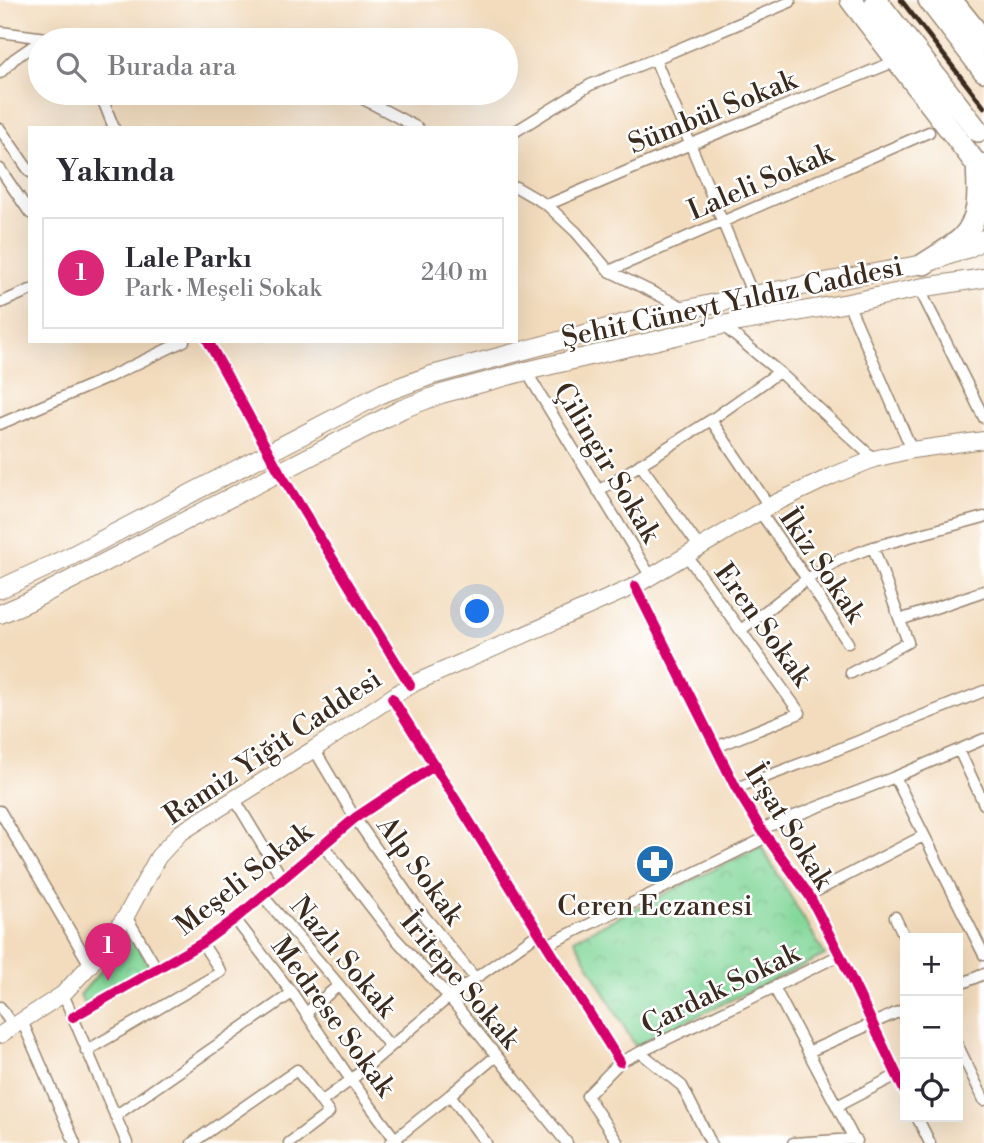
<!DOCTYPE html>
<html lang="tr">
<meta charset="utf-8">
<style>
:root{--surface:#fff;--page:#f2f2f3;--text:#2b2b33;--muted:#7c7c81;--line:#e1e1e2;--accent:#db2777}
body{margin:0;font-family:"Libre Bodoni",serif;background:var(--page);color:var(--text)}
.controls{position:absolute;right:21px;bottom:21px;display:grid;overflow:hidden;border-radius:0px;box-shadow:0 7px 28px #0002}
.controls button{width:63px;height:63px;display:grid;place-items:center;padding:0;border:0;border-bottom:2px solid var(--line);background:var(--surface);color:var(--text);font:35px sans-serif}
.you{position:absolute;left:478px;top:612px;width:24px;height:24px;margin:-18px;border:5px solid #fff;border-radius:50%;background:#1a73e8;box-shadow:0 0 0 10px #1a73e833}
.badge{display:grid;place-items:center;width:46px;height:46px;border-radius:50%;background:var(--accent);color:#fff;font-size:23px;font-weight:700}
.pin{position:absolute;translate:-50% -58px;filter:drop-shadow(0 2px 4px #0008)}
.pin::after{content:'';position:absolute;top:37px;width:24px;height:21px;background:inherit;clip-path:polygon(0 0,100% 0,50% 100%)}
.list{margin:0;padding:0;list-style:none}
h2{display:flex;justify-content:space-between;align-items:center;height:91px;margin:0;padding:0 28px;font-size:30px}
h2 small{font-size:23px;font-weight:400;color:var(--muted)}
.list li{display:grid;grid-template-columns:46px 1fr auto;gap:21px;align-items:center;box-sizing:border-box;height:112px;margin:0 14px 14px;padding:0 14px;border:2px solid var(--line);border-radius:0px}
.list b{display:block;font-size:26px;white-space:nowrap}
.list p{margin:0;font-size:23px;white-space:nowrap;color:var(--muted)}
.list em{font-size:23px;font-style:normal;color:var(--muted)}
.icon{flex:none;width:38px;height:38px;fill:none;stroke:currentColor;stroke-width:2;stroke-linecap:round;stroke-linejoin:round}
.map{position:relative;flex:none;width:984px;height:1143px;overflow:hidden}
.search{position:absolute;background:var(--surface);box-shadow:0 7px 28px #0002;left:28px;top:28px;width:490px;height:77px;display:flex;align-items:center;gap:18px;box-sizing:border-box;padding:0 24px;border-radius:38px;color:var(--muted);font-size:26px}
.panel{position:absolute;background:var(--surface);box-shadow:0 7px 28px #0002;left:28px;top:126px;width:490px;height:217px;border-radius:0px}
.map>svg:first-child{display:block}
.park{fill:url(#park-crowns);stroke:#5e805c;stroke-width:2}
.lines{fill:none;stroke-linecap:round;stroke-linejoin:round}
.street-casing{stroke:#97836e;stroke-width:13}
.secondary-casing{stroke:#97836e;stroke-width:18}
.primary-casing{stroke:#97836e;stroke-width:20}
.highway-casing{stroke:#97836e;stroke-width:24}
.street{stroke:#fff;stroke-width:10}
.secondary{stroke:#fff;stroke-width:16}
.primary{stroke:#fff;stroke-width:18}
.highway{stroke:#fff;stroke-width:21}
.rail{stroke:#3b2a1e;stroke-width:4.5}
.cycleway-casing{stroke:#fff;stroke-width:15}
.cycleway{stroke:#d6006c;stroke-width:10}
.labels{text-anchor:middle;stroke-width:5;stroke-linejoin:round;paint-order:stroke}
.street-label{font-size:28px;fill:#3b2a1e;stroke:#fff}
.poi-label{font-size:28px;fill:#3b2a1e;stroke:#fff}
</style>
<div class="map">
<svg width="984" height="1143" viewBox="0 0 984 1143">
<defs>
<pattern id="park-crowns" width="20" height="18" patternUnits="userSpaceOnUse" patternTransform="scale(1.75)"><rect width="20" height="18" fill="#82d799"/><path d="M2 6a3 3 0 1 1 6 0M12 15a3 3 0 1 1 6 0" fill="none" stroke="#71b983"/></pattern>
</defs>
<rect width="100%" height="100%" fill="#fff"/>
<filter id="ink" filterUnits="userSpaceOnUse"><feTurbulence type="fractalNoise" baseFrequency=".0143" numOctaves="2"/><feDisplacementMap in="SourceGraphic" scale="14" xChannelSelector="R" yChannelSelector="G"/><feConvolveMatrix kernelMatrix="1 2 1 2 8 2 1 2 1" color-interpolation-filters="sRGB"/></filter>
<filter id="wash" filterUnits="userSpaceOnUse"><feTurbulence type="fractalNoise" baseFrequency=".00686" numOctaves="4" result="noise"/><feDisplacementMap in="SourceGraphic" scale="28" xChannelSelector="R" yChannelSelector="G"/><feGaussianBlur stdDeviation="1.57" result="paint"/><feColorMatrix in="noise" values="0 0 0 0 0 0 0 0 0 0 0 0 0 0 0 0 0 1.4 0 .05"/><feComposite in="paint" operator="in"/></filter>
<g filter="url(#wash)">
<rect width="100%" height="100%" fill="#f3dcbd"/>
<path class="park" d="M761,846L825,955L635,1046L574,939Z
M132,935L150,968L84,1004L80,995Z"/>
</g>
<g filter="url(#ink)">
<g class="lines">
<defs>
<path id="street" d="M0,32L46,38L77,39L188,37L204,40
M655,59L753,295
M0,73L14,59L40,41
M100,93L114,128
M352,93L418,128
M0,129L30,172
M516,131L590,85L655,59L790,2
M0,169L30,213
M516,187L547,205L576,232L609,271L687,309
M547,205L691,144L896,61
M609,271L929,132
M919,288L984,418
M0,303L30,290
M848,303L912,450
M722,325L779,372L874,459
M208,341L279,471L410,685
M526,371L651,577
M711,420L769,506
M0,424L105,379L184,341
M640,464L700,548
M598,491L711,420L779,372
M760,512L807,579L848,643
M687,556L800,713L716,747
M635,586L736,788L761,829L809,895L840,955L905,1092
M900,620L984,591
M741,630L807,579L839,560L873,547L984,517
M851,673L908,642L873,547
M392,698L620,1062
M314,749L355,818L416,906L475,978
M959,750L984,804
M895,777L984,955
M736,788L829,753L984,691
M234,798L282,878
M0,811L90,965
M761,829L895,777L984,739
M323,845L395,938L449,997L567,1143
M262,895L339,985L390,1046
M809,895L923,836
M126,916L157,969
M895,917L905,938
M235,919L292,993L351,1080L398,1143
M547,945L767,837
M958,985L984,974
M774,987L854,1139
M63,994L127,1143
M0,1007L13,1026
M306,1013L339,985
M73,1017L202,943L235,919L355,818L435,765
M22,1021L75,1143
M958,1046L984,1100
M86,1051L221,972L202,943
M640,1052L682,1086L711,1143
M808,1052L905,1009
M450,1095L486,1143
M837,1106L897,1075
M115,1116L292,993
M917,1117L930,1143
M192,1143L297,1070L321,1102
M289,1143L329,1113L321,1102L351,1080L449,997L539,933
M390,1143L450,1095L496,1056
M618,1143L587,1096L620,1062L840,955
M793,1143L854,1139L857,1141"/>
<path id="secondary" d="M0,1035L63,994L90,965L126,916L158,857L180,833L314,749L410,685L635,586L769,506L832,476L874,459L912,450L984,440"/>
<path id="primary" d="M0,589L71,556L383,393L432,375L637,320L753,295L924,264L969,248L984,239
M0,614L28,602L402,409L441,394L526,371L722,325L848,303L919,288L984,278"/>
<path id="highway" d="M851,0L984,174
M876,0L978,131
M929,0L984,71
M951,0L984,41
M924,264C936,256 951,248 962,238C982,218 978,189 977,163L982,165"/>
</defs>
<use href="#street" class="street-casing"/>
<use href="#secondary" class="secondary-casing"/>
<use href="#primary" class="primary-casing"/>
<use href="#highway" class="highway-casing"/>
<use href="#street" class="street"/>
<use href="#secondary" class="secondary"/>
<use href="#primary" class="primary"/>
<use href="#highway" class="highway"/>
<path class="rail" d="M901,0L984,107"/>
<defs>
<path id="cycleway" d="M208,341L279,471L410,685
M635,586L736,788L761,829L809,895L840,955L905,1092
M392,698L620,1062
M73,1017L202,943L235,919L355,818L435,765"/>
</defs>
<use href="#cycleway" class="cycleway-casing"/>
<use href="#cycleway" class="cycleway"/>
</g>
</g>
<defs>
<symbol id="pharmacy-disc" viewBox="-11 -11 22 22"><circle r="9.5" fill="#1f6fb2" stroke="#fff"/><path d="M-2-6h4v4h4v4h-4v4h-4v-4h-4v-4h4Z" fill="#fff"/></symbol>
</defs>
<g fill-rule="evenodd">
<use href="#pharmacy-disc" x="633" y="842" width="44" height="44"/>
</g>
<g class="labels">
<g class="street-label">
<text transform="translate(712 111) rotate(-22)" y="10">Sümbül Sokak</text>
<text transform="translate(760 181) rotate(-23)" y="10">Laleli Sokak</text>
<text transform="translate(732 301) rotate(-12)" y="10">Şehit Cüneyt Yıldız Caddesi</text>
<text transform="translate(608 462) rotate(59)" y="10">Çilingir Sokak</text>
<text transform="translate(823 565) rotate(56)" y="10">İkiz Sokak</text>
<text transform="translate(764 624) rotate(54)" y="10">Eren Sokak</text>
<text transform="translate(272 746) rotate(-34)" y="10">Ramiz Yiğit Caddesi</text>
<text transform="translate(790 826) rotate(58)" y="10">İrşat Sokak</text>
<text transform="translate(421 870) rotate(54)" y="10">Alp Sokak</text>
<text transform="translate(243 878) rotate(-38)" y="10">Meşeli Sokak</text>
<text transform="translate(344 956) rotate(50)" y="10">Nazlı Sokak</text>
<text transform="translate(461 980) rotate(50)" y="10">İritepe Sokak</text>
<text transform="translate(720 988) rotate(-26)" y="10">Çardak Sokak</text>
<text transform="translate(334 1016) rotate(54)" y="10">Medrese Sokak</text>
</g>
<g class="poi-label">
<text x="655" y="915">Ceren Eczanesi</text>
</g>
</g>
</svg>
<div class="controls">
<button>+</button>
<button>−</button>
<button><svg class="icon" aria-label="locate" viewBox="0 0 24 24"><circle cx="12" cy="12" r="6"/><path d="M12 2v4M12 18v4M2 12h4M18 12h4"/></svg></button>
</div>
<div class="you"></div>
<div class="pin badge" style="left:108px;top:981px">1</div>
<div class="search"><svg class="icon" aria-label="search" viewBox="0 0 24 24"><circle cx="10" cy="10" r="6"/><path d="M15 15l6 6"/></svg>Burada ara</div>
<section class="panel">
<h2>Yakında<small></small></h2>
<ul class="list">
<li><span class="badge">1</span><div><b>Lale Parkı</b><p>Park · Meşeli Sokak</p></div><em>240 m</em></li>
</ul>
</section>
</div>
